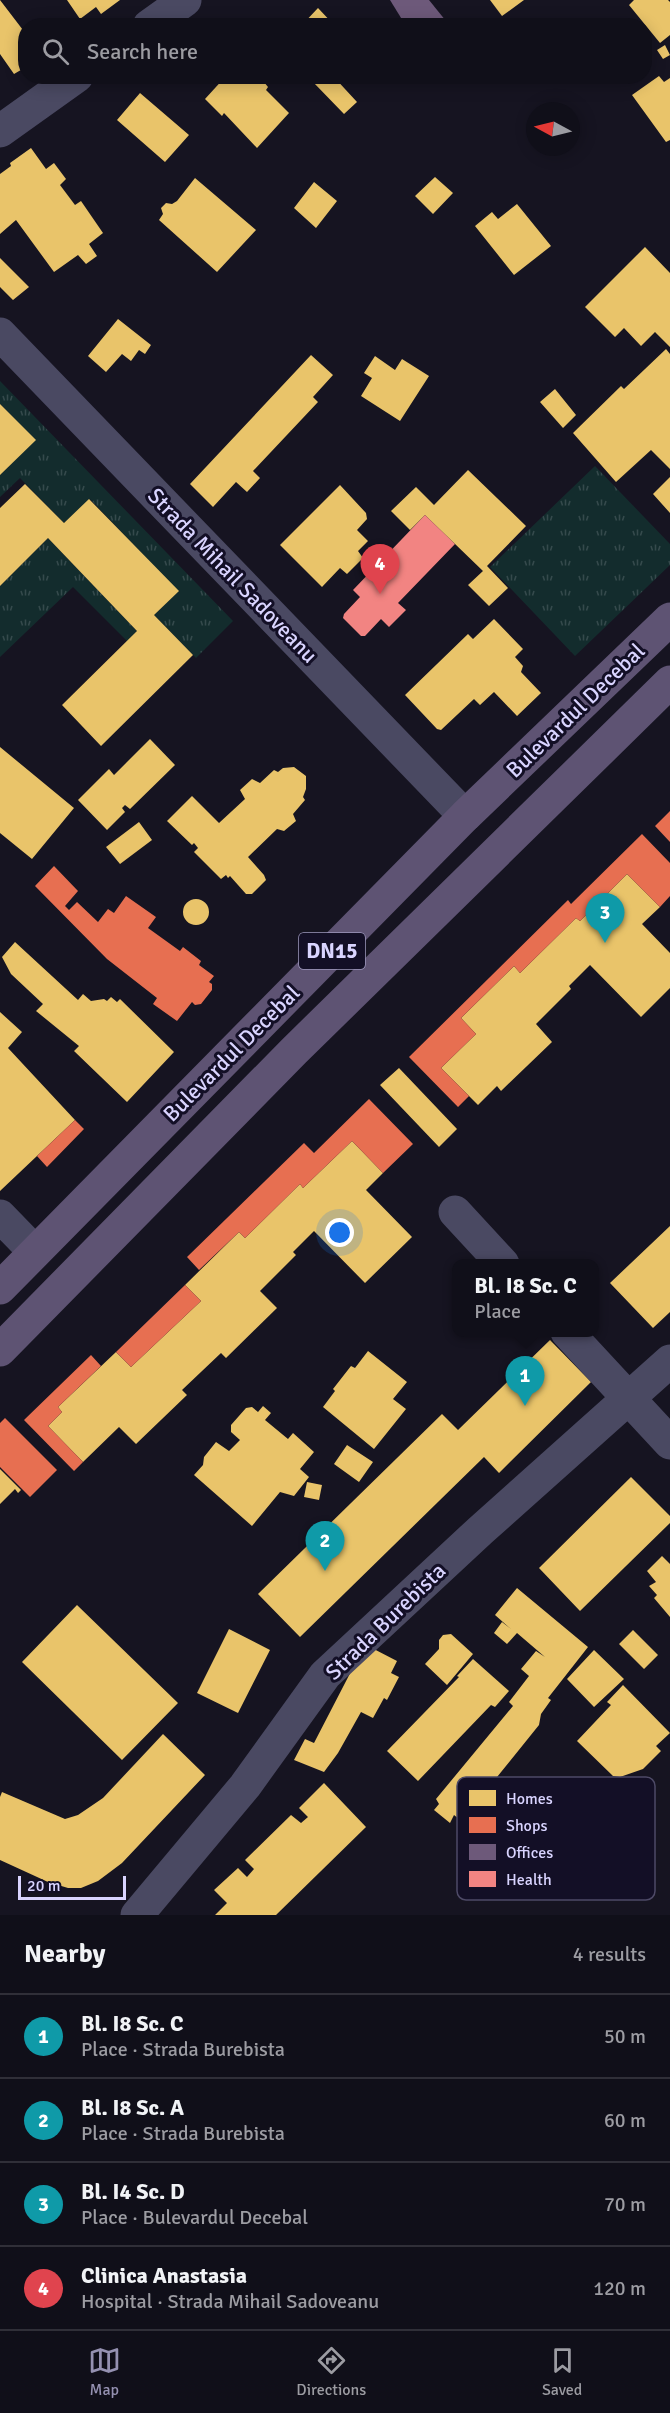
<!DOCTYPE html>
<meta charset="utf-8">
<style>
:root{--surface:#100f19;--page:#1e1d26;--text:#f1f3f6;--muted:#9c9ca2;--line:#302f38;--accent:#9591b1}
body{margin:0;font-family:Signika,sans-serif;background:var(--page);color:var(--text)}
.compass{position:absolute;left:526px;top:102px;width:54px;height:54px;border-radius:50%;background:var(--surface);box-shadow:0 3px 15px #0003;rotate:277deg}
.scale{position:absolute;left:18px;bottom:15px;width:108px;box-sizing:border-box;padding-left:6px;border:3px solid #d9d4ff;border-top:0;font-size:16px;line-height:21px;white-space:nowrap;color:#d9d4ff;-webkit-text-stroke:4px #130f26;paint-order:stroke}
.you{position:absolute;left:340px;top:1233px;width:21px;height:21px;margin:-15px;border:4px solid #fff;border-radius:50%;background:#1a73e8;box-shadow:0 0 0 9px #1a73e833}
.badge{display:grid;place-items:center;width:39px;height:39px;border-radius:50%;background:var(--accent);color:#fff;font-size:20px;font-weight:700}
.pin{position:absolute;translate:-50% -50px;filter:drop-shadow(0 2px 3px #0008)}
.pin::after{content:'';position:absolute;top:32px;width:21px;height:18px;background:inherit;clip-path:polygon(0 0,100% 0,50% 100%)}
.popup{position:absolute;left:452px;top:1259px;width:147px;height:78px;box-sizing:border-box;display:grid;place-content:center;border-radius:12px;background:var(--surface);filter:drop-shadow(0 2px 4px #0005);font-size:20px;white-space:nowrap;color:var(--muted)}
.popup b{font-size:22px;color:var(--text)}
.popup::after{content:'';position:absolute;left:50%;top:100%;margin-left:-12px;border:12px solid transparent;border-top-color:var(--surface)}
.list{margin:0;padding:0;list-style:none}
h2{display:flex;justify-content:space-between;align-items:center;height:78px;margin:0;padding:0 24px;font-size:26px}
h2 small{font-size:20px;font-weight:400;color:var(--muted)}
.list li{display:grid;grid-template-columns:39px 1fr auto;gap:18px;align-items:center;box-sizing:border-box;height:84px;padding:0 24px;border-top:2px solid var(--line)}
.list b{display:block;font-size:22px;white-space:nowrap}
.list p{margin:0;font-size:20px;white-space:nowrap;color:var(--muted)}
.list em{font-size:20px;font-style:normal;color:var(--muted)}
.icon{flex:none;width:33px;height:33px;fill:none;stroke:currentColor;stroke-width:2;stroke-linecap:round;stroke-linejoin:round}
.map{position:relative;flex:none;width:670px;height:1915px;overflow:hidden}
.search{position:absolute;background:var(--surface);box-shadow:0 3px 15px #0003;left:18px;right:18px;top:18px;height:66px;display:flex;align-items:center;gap:15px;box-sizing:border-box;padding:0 21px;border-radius:24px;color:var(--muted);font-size:22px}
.sheet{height:414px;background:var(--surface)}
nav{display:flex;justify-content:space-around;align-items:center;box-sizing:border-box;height:84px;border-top:2px solid var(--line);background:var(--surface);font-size:16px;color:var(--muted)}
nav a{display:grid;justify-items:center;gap:3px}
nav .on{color:var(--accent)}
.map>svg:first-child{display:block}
.grass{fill:url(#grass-tufts)}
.homes{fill:#e9c46a}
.shops{fill:#e76f51}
.offices{fill:#6d597a}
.health{fill:#f28482}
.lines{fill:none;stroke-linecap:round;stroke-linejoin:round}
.minor{stroke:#4a4962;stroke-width:33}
.tertiary{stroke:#4a4962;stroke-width:33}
.primary{stroke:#5e5373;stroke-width:33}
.labels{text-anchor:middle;stroke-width:6;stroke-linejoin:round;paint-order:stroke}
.shield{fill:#130f26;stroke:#9e99be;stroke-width:1.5}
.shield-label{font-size:21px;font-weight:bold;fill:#d9d4ff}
.street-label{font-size:22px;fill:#d9d4ff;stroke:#130f26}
.key{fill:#130f26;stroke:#4e4a67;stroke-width:1.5}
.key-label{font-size:16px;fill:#d9d4ff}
</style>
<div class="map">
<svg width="670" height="1915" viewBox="0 0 670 1915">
<defs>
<pattern id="grass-tufts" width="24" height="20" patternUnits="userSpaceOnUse" patternTransform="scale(1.5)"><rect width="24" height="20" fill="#132c2d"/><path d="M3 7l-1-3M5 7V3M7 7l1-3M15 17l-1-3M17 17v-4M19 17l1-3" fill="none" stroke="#354a4c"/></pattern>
</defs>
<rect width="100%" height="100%" fill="#161421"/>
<path class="grass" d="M0,381L233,621L196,658L154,615L178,591L90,499L64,523L20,478L0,497V475L35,440L0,404Z
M595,466L670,544V565L575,656L490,567Z
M48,538L137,631L127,641L73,587L0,657V586Z"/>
<path class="homes" d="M0,0L26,34V67L14,74L0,54Z
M67,0H120L101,14L96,7L80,19Z
M490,0H524L502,16Z
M634,0H668L670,2V35L660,43L629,5Z
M318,8L335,26H301Z
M665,45L670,55L663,59L657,50Z
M226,76H259L268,87L266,90L289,113L257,148L224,113L222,116L205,99Z
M321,76H333L357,102L344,114L314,83Z
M659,76L664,82L670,78V140L666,142L632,95Z
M140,93L189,135L165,162L117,120Z
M31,148L46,169L54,163L66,179L60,185L75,205L81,201L103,233L89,244L97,256L86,264L78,255L54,272L16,220L0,234V174L11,166L10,163Z
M435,177L453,193L433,214L415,196Z
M195,178L256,230L217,272L159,220L163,214L161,208L166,203L172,204L177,201Z
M314,182L337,201L316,228L294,208Z
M517,204L551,246L514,275L475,226L492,212L498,219Z
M645,247L670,273V347L655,332L641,346L624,328L615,337L585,307Z
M0,258L29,287L13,300L0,287Z
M118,319L151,345L145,354L139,350L131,361L122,354L106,372L88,356Z
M666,349L670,354V469L651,450L616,482L573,433L621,386L624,389Z
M311,355L333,375L313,397L318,402L253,471L260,478L247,492L236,482L213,507L190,484Z
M375,356L395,370L402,359L429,376L400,421L361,396L372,378L364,373Z
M555,389L576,415L563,428L540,402Z
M0,404L36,440L0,475Z
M468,470L526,526L487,566L508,588L489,606L468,585L483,571L425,515L410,530L391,511L416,487L434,505Z
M670,477V513L653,494Z
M25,484L64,523L89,499L179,591L154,615L193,655L101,746L62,705L137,631L48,538L0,586V508Z
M340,485L366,513L367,519L357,530L368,541L358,551L363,558L347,574L340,568L322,587L280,545Z
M494,619L523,649L515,657L523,666L521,672L541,693L517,716L494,692L480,705L474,699L441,730L437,729L405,695L468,634L473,639Z
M150,739L175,765L130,809L125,805L122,808L125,812L107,830L78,800L109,769L114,775Z
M0,747L74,808L32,859L0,833Z
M294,767L306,776V789L303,797L305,800L293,814L296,821L284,831L277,829L248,857L264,875L266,880L252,894H246L230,876L228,878L226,875L221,879L194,852L198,848L194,843L192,845L167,821L192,796L219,823L245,799L240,790L252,779L260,783L274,770L278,772L283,768Z
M139,822L152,840L120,864L106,847Z
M627,874L660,907L642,924L670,953V988L641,1017L590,965L569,986L571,989L536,1024L552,1042L501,1091L497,1086L478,1105L441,1068L476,1034L461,1018L514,966L520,973L576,918L580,921Z
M183 912a13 13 0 1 1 26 0a13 13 0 1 1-26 0Z
M15,942L78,1000L83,994L91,1001L104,999L107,1001L111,997L117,1002L120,999L174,1052L127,1102L74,1051L79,1046L36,1011L43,1004L11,974L2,957Z
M0,1012L22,1032L8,1048L75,1120L0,1191Z
M399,1068L457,1129L439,1147L380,1085Z
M352,1141L383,1173L366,1190L412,1237L365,1283L314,1231L293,1252L296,1255L260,1291L277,1308L226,1358L221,1353L182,1390L187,1395L136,1444L119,1427L83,1462L48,1426L62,1412L58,1407L116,1352L131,1367L201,1301L185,1285L239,1232L245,1238L300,1184L303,1188Z
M670,1226V1312L653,1328L610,1283Z
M550,1340L591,1382L499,1473L484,1457L300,1637L258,1594L442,1414L458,1430Z
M368,1351L407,1382L393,1399L406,1409L374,1449L323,1407L335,1391L333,1389L351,1366L355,1368Z
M263,1406L271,1413L265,1420L288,1439L293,1433L314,1452L300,1469L309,1477L294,1496L280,1492L252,1526L194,1475L203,1465L204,1457L216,1442L229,1451L240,1440L231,1432V1425L246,1408L252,1407L258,1412Z
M347,1445L373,1462L359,1482L334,1464Z
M0,1469L21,1490L18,1493L15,1489L0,1504Z
M631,1477L670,1516V1523L580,1611L539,1568Z
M307,1482L322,1485L319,1500L304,1497Z
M662,1556L670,1564V1617L654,1598L657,1595L649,1586L656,1582L647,1571Z
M517,1588L588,1647L548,1698L551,1700L541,1714L539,1725L493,1782L500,1788L482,1808L473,1802L459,1819L454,1815L450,1823L434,1810L439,1804L436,1799L513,1706L509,1702L529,1676L521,1669L536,1651L545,1657L517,1633L507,1644L494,1633L502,1622L511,1629L495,1615Z
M77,1605L178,1703L122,1760L22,1662Z
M229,1629L270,1650L238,1713L197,1693Z
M633,1630L658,1655L644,1669L619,1644Z
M451,1634L473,1654L447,1685L425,1664L439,1649V1640L443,1635Z
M368,1646L397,1661L391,1673L399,1677L387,1700L384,1698L373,1718L361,1712L338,1753L324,1772L294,1760L305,1739L314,1743L359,1656Z
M594,1650L624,1679L594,1707L567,1679Z
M473,1659L509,1691L495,1707L491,1705L418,1781L387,1751L459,1677L457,1676Z
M623,1685L670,1733L656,1746L661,1751L643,1769L620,1777L613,1776L577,1741L611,1705L607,1702Z
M163,1734L205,1775L122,1863L98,1881L81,1888H68L48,1882L0,1860V1797L2,1792L65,1819L78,1815L103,1798Z
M324,1783L366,1827L276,1915H215L227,1903L214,1890L238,1868L247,1877L254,1869L245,1860L291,1815L301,1823L308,1817L299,1808Z"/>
<path class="shops" d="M670,811V842L655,826Z
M642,834L670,863V896L660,907L627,874L580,921L576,918L520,973L514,966L461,1018L476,1034L441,1068L469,1096L458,1107L409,1057L568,900L571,904Z
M54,866L78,891L65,906L69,910L77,902L98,922L108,909L114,913L126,896L156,917L148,928L180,951L183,947L201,961L199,965L214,976L209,982L212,984V990L201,1004L195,1005L192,1002L177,1021L153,1004L157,998L107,959L35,886Z
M369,1099L413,1144L383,1173L352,1141L303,1188L300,1184L245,1238L239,1232L199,1270L187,1257L304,1143L314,1153Z
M75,1120L84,1129L47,1167L37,1156Z
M185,1285L201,1301L131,1367L116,1352Z
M91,1355L101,1366L58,1407L62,1412L48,1426L83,1462L74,1471L24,1420Z
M5,1418L57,1470L30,1497L0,1467V1423Z"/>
<path class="offices" d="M390,0H429L450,26H406Z"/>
<path class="health" d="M425,515L455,544L398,603L406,610L389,627L381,619L365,636H361L343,618L344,614L360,597L353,590Z"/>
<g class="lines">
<path class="minor" d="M149,26L185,0
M0,131L77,76
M455,1212L503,1264
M0,1216L35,1252
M567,1332L670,1443
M137,1915L245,1786L325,1675L481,1530L670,1361"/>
<path class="tertiary" d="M0,334L465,816"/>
<path class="primary" d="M0,1288L465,816L670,619
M0,1350L294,1051L670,682"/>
</g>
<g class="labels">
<rect class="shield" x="299" y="933" width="66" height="36" rx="4.5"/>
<g class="shield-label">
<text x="332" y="958">DN15</text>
</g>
<g class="street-label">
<text transform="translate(233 575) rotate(46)" y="8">Strada Mihail Sadoveanu</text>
<text transform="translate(575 710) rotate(-44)" y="8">Bulevardul Decebal</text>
<text transform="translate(231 1053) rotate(-45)" y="8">Bulevardul Decebal</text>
<text transform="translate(385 1621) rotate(-44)" y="8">Strada Burebista</text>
</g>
</g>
<rect x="457" y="1777" width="198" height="123" rx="9" class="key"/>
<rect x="469" y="1790" width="27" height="16" fill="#e9c46a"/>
<rect x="469" y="1817" width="27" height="16" fill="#e76f51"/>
<rect x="469" y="1844" width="27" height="16" fill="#6d597a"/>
<rect x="469" y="1871" width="27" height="16" fill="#f28482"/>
<g class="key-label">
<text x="506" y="1804">Homes</text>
<text x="506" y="1831">Shops</text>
<text x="506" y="1858">Offices</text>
<text x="506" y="1885">Health</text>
</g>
</svg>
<svg class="compass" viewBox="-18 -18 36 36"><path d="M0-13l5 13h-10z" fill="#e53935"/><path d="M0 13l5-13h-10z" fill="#9c9ca2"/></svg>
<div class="scale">20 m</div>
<div class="you"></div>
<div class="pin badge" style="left:525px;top:1406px;background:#0f9aa8">1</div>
<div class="popup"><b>Bl. I8 Sc. C</b>Place</div>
<div class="pin badge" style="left:325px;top:1571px;background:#0f9aa8">2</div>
<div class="pin badge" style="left:605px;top:943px;background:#0f9aa8">3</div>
<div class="pin badge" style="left:380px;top:594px;background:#e0444e">4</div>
<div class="search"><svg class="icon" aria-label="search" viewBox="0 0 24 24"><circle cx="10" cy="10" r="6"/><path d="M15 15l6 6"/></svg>Search here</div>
</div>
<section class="sheet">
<h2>Nearby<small>4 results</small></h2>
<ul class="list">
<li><span class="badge" style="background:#0f9aa8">1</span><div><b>Bl. I8 Sc. C</b><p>Place · Strada Burebista</p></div><em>50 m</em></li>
<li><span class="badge" style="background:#0f9aa8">2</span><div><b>Bl. I8 Sc. A</b><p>Place · Strada Burebista</p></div><em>60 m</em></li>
<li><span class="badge" style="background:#0f9aa8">3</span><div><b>Bl. I4 Sc. D</b><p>Place · Bulevardul Decebal</p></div><em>70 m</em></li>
<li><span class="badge" style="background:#e0444e">4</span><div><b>Clinica Anastasia</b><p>Hospital · Strada Mihail Sadoveanu</p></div><em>120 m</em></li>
</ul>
</section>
<nav>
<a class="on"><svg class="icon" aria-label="map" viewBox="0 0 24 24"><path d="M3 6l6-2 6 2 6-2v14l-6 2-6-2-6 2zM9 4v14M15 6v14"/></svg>Map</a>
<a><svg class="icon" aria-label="directions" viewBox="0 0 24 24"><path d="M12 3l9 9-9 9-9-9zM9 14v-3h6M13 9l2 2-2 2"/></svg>Directions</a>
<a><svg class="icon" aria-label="saved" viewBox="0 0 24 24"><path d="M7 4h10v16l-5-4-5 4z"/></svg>Saved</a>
</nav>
